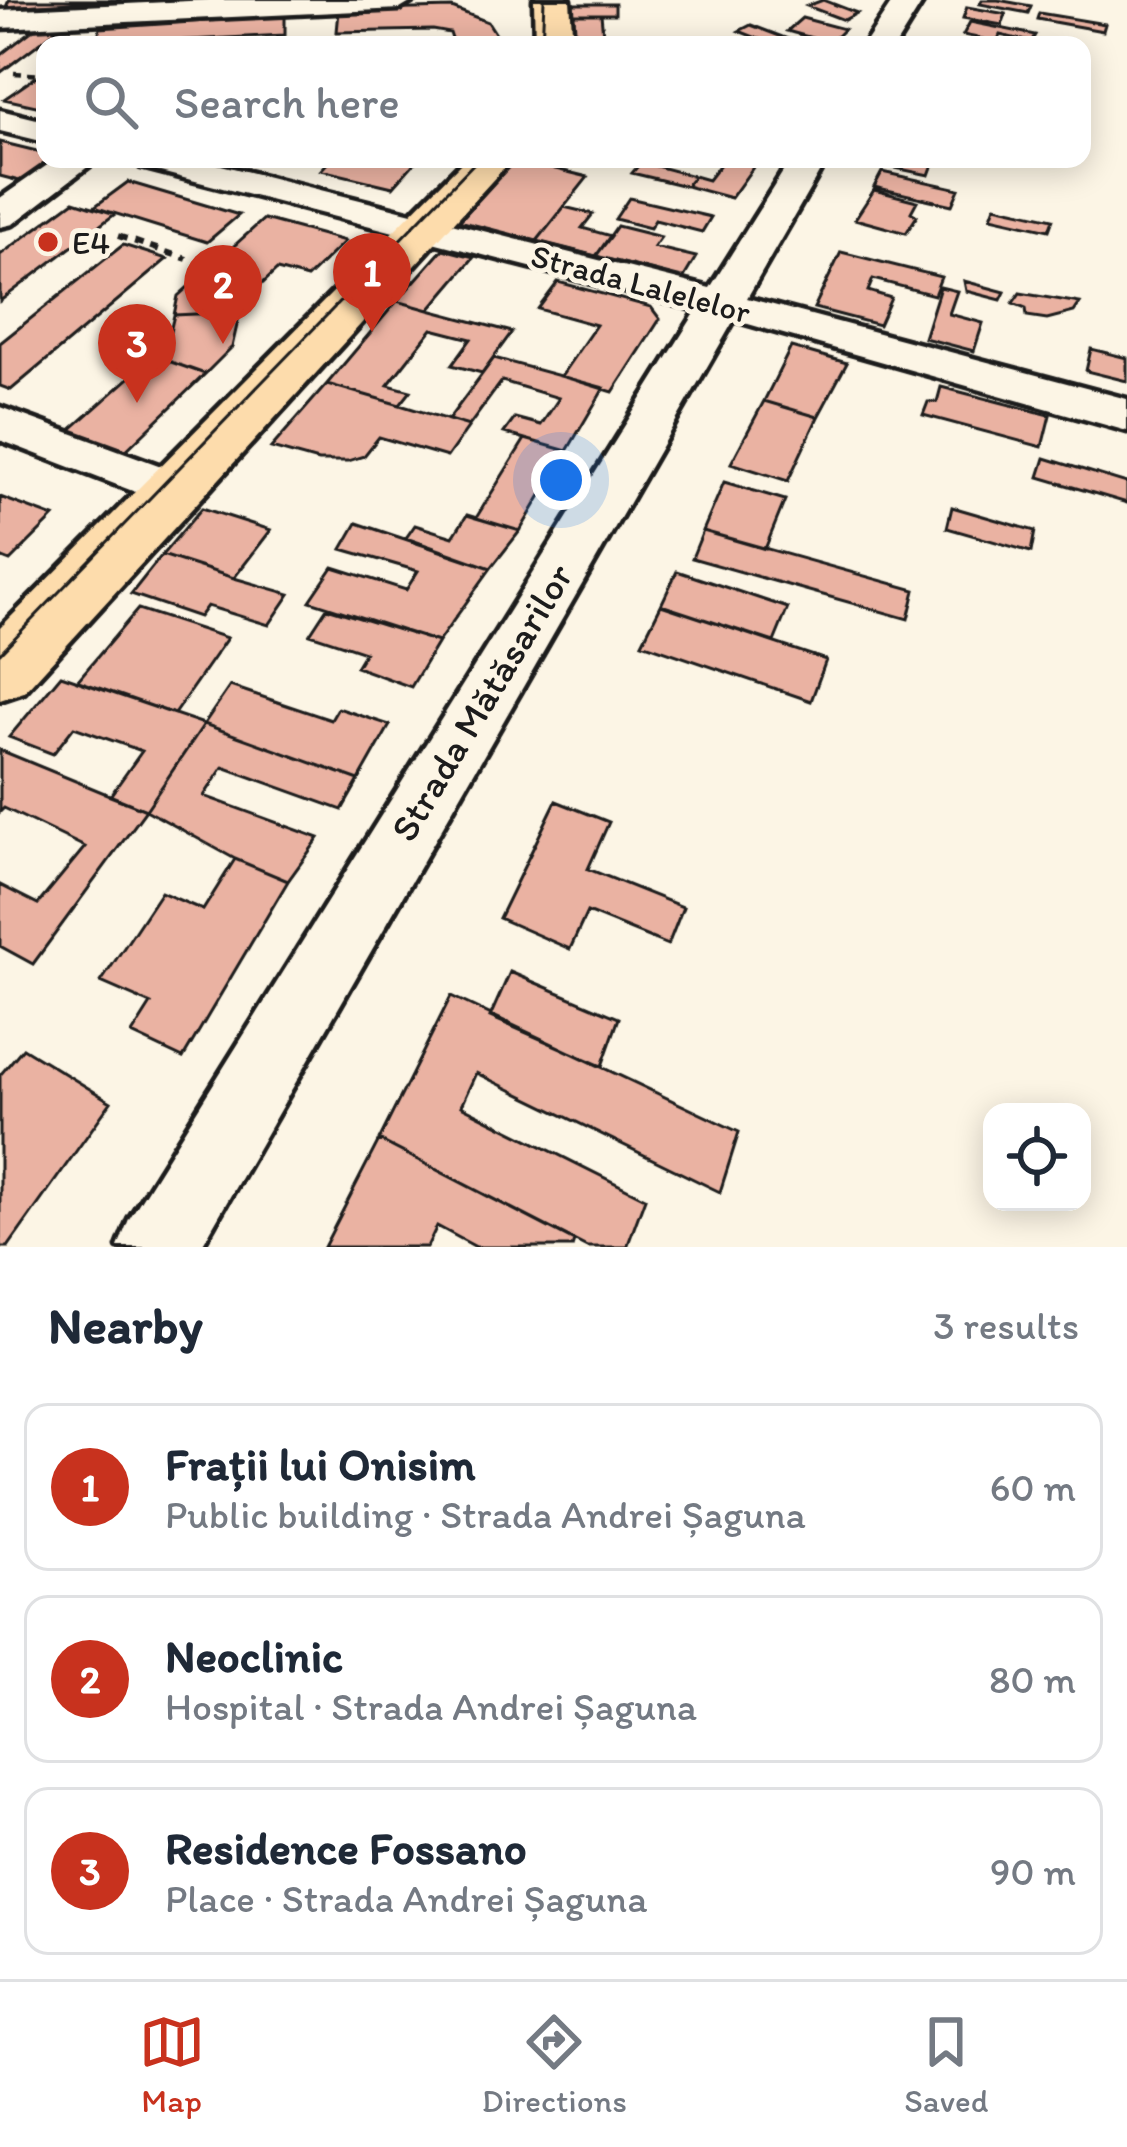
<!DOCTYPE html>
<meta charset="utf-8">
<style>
:root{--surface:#fff;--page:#f2f2f3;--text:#1f2937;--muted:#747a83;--line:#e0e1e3;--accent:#c8321e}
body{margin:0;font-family:Itim,sans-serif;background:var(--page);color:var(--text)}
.controls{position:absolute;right:36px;bottom:36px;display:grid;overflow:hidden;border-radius:24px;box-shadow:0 6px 30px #0003}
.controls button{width:108px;height:108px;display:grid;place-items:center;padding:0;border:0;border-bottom:3px solid var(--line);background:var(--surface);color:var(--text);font:60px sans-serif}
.you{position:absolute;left:561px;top:480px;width:42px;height:42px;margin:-30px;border:9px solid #fff;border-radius:50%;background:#1a73e8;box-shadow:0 0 0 18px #1a73e833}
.badge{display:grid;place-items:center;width:78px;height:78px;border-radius:50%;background:var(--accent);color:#fff;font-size:39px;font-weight:700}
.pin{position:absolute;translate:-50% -99px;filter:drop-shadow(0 3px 6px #0008)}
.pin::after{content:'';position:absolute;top:63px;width:42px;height:36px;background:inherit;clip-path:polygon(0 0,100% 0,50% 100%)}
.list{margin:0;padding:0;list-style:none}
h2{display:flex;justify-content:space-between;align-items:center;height:156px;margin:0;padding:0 48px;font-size:51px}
h2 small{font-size:39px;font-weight:400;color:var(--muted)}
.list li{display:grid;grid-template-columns:78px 1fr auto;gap:36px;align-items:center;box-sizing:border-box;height:168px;margin:0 24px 24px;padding:0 24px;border:3px solid var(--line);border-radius:24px}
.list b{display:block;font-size:45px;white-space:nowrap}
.list p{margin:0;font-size:39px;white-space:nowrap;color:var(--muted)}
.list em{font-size:39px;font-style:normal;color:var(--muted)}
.icon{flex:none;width:66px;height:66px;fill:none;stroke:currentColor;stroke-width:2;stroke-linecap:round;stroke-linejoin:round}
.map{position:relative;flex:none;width:1127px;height:1247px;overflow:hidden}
.search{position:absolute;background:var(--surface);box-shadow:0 6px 30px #0003;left:36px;right:36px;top:36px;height:132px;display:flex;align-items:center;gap:30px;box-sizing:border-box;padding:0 42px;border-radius:24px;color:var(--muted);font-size:45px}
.sheet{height:732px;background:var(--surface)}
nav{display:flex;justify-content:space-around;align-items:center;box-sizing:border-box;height:168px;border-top:3px solid var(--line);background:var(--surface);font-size:33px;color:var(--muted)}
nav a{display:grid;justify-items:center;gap:6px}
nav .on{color:var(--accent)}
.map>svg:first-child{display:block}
.building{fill:#eab2a2;stroke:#1c1c1c;stroke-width:3}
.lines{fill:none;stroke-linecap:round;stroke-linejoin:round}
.minor-casing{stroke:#1c1c1c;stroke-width:9}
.major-casing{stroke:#1c1c1c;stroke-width:9}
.path-far1{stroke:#1c1c1c;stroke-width:4.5;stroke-dasharray:8 6;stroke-linecap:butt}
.path{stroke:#1c1c1c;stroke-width:6;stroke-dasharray:9 8;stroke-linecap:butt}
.minor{fill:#fcf5e5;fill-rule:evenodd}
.major{fill:#fddcac;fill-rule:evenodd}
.tram{stroke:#1c1c1c;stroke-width:3}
.poi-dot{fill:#c8321e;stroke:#fcf5e5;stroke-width:4.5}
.labels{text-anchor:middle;stroke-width:10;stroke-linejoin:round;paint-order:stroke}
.far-poi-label{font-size:33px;fill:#1c1c1c;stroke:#fcf5e5;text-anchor:start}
.far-street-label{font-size:33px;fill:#1c1c1c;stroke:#fcf5e5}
.street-label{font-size:39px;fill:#1c1c1c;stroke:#fcf5e5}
</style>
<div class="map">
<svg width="1127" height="1247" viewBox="0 0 1127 1247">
<rect width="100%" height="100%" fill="#fcf5e5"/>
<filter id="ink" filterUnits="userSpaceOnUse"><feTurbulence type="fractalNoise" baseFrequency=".00833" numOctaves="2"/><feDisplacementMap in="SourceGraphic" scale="24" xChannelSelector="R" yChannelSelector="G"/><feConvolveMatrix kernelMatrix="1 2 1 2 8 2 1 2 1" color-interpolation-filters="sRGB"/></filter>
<g filter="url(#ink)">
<path class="building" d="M9,0H122L6,7Z
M823,0L857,13L844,20L807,6Z
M982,0H998L1031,6L1028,13L980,4Z
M571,4H615V14H572Z
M967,7L1006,14L1002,25L963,18Z
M452,8L488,22L497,36L494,45H454L450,33L433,30L337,32L339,11Z
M1039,13L1105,24L1103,31L1037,19Z
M572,14H601L603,35H573Z
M285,16V35L96,45L100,28Z
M802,18L844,29L830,43L787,31Z
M970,22L1035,35L1031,42L1000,35L997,42L963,35Z
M751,25L798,43L774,45L739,31Z
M38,26L58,29L0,73V55Z
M36,77L45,79V108L4,99Z
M0,142L45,153V159H58L27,183L0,176Z
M331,159H418L393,187L321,170Z
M515,159L588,177L537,241L459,221Z
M644,159H657L652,165L694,176L686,186L632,173Z
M724,159H759L731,198L686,186L694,176L708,180Z
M893,159H935L929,175L890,167Z
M882,172L959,189L952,205L874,187Z
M128,182L239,215L207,242L94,207Z
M874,190L917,201L911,212L917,216L906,233L855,219Z
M629,198L711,217L702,232L655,220L650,228L615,219Z
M74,201L115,214L0,301V255Z
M995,206L1053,219L1049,230L991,217Z
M564,207L593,214L582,228L611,236L596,256L537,241Z
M264,219L345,241L307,278L277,270L241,304L240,312L174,315L178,296Z
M617,226L661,237L654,247L696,257L683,279L596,256Z
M123,245L167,259L11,390L0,386V343Z
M443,249L474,257L429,310L397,301Z
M841,252L941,277L934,295L873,279L868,291L891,298L879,325L814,308Z
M964,281L1005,292L1001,300L966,291Z
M558,282L651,307L660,319L613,392L561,376L596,325L538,309Z
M940,287L957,291L949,314L983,323L974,351L924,338Z
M1020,293L1080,303L1074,312L1047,319L1027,316L1026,308L1013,303Z
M397,301L429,310L512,332L482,373L452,365L471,339L432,329L388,385L411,391L400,405L327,384Z
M240,312L232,347L205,374L154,356L168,340L174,315Z
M791,347L847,363L818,417L764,401Z
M1091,349L1127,358V381L1086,371Z
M154,356L205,374L122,454L67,433Z
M494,358L604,388L567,451L504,433L515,418L541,425L559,398L502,381L469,426L448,420Z
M327,384L400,405L469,426L447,457L379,437L364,456L348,461H318L271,448Z
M941,387L1050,415L1042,447L923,415L928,402H937Z
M764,401L818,417L788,481L731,463Z
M525,439L567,451L520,531L476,518Z
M1045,458L1127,483V503L1039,477Z
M724,482L785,500L765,549L703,531Z
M0,497L54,517L10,561L0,557Z
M952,507L1035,531L1031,552L947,528Z
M202,508L271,530L234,578L162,555Z
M467,515L520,531L491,568L406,538L415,525L453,537Z
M357,523L491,568L438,642L310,601L333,567L406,590L418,571L342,549Z
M703,531L915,590L908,619L692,558Z
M162,555L234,578L290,594L269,625L207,606L199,617L131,594Z
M677,571L788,608L774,642L661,605Z
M661,605L826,660L811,701L642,643Z
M327,608L438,642L411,687L356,667L365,652L310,634Z
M138,609L227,638L174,714L77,681Z
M61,675L204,724L146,810L110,796L142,751L74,727L53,754L9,737Z
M230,686L331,720L338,708L390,725L359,780L204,724Z
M204,724L359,780L342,810L223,767L204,796L319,838L288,881L235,859L146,810Z
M0,750L146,810L33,964L0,946V885L38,904L85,847L4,808L0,812Z
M556,801L609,822L588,869L683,907L668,945L587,912L570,949L499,918Z
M235,859L288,881L183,1058L132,1034L151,1004L101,982L161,892L203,910Z
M510,972L619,1018L602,1066L490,1017Z
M451,996L739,1132L720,1192L476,1073L461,1106L645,1198L627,1247H587L379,1140Z
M23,1048L111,1102L8,1247H0V1075Z
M379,1140L574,1241L572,1247H476L437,1226L427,1247H324Z"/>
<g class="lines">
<defs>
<path id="minor" d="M210,0H415L400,9L0,28V10Z
M894,0H924L896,45H864Z
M0,110L45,121V142L0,131Z
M56,159H98L13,224L0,227V198Z
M136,159H197L710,288L791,159H827L747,298L1127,399V431L734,320L201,1247H118L129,1219L697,310L141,167Z
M0,407L194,478L201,490L194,502L177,508L0,440Z"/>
<path id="major" d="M534,0H570L573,45H535Z
M465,159H512L24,692L0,700V628Z"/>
</defs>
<use href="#minor" class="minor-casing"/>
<use href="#major" class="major-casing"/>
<path class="path-far1" d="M14,73L45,75"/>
<path class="path" d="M118,236L187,259"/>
<use href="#minor" class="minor"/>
<use href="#major" class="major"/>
<path class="tram" d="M542,45L544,0
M0,653L478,159"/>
</g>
</g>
<circle class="poi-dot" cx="48" cy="242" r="12"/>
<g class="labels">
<g class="far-poi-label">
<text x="72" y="254">E4</text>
</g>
<g class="far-street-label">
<text transform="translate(641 283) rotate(15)" y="12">Strada Lalelelor</text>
</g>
<g class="street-label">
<text transform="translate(481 702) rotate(-59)" y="14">Strada Mătăsarilor</text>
</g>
</g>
</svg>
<div class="controls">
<button><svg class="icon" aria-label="locate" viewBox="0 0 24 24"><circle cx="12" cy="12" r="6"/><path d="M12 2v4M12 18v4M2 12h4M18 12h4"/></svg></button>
</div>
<div class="you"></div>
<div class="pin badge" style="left:372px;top:332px">1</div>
<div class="pin badge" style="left:223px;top:344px">2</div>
<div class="pin badge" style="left:137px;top:403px">3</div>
<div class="search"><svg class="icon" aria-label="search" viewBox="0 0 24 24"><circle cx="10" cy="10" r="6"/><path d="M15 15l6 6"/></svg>Search here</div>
</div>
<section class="sheet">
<h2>Nearby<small>3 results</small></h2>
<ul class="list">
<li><span class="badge">1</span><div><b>Frații lui Onisim</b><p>Public building · Strada Andrei Șaguna</p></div><em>60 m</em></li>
<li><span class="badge">2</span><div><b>Neoclinic</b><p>Hospital · Strada Andrei Șaguna</p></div><em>80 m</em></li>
<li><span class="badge">3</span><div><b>Residence Fossano</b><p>Place · Strada Andrei Șaguna</p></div><em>90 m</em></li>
</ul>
</section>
<nav>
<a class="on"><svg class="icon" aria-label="map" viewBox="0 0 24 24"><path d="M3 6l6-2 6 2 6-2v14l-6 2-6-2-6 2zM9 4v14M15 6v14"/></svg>Map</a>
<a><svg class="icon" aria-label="directions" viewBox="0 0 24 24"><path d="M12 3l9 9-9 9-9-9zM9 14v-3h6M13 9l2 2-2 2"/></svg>Directions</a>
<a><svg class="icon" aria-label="saved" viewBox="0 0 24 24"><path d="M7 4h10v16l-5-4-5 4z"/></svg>Saved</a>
</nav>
